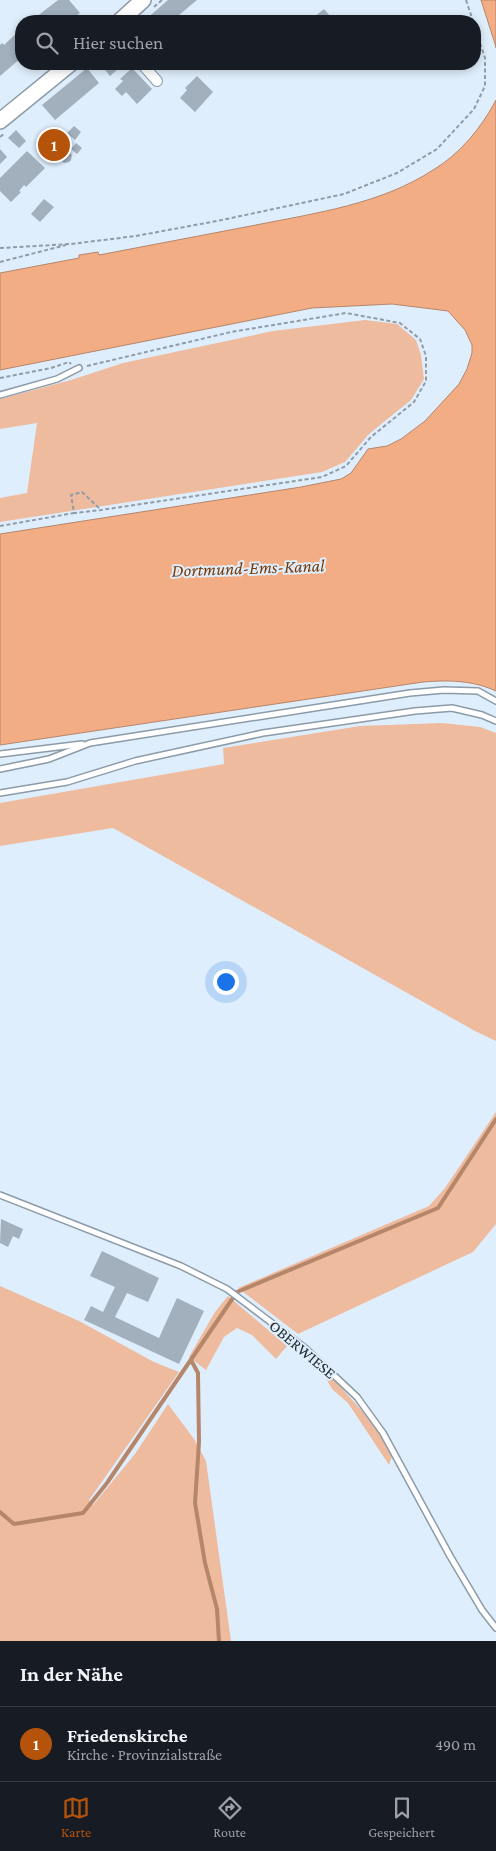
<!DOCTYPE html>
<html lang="de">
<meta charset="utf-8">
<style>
:root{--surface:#171b24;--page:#242831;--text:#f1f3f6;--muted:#9ea1a6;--line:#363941;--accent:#b45309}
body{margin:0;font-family:"Crimson Pro",serif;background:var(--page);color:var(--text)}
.you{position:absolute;left:225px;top:981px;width:18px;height:18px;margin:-12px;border:4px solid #fff;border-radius:50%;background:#1a73e8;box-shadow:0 0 0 8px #1a73e833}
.badge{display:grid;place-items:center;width:32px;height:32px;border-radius:50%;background:var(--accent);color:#fff;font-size:16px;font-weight:700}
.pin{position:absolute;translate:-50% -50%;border:2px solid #fff;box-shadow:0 1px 5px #0006}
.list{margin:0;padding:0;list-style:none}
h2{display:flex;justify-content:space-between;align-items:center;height:65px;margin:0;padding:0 20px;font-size:21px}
h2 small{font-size:16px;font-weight:400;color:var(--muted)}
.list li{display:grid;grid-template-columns:32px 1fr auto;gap:15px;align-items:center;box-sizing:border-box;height:75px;padding:0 20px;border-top:1px solid var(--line)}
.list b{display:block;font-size:19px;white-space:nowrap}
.list p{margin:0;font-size:16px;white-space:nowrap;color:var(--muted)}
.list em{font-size:16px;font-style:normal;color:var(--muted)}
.icon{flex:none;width:28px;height:28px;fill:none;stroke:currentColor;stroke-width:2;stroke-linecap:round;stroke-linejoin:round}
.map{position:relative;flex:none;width:496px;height:1641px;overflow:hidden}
.search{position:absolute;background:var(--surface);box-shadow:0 2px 8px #0003;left:15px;right:15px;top:15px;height:55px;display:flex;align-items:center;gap:12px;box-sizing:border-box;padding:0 18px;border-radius:20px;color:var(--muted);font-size:19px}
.sheet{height:140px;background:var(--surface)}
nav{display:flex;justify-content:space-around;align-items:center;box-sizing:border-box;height:70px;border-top:1px solid var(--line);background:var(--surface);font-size:14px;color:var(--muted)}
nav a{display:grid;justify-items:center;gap:2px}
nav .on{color:var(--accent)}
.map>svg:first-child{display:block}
.green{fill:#eebb9e}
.water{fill:#f3ad84;stroke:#b5866a}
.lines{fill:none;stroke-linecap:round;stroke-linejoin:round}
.stream{stroke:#b5866a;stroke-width:4}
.building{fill:#a2b0be}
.service-casing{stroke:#8d9ba8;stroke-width:8}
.minor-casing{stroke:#8d9ba8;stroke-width:12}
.secondary-casing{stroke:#8d9ba8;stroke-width:18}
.path{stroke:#919ca6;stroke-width:2;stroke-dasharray:4 2.5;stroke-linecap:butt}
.service{stroke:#fff;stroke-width:5}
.minor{stroke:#fff;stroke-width:10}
.secondary{stroke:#fff;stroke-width:15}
.labels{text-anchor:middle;stroke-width:4;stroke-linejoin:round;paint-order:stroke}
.street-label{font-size:16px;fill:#242a2f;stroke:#dfeefc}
.water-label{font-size:18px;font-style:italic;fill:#773908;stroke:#dfeefc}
</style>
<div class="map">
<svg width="496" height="1641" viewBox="0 0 496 1641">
<rect width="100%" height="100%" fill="#dfeefc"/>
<path class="green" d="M365,320L397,324L416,340L421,355L424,379L411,400L369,434L345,462L322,472L0,522V498L27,493L37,423L0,429V399L71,380L123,363L273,331Z
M442,723L480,727L496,733V1041L475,1031L113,828L0,846V803L224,764L223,748L360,726Z
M496,1112V1224L473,1252L298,1334L238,1288L429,1206L445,1188Z
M0,1286L79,1321L154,1362L179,1372L89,1500L93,1505L135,1454L168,1404L194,1439L206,1461L231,1641H0Z
M228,1296L287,1346L276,1359L252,1335L237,1328L224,1337L206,1370L189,1357L215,1312Z
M322,1371L327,1372L372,1422L393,1453L389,1465L348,1403L332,1389Z"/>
<path class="water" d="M481,0H496V48V47Z
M496,100V691C472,680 448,680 423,682L0,745V534L301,487L341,479L351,473L368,449L387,446L401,439L425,421L459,384L467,369L472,353V345L465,330L448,311L392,304L312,308L0,370V273L79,258V255L98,252L99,255C151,245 204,235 256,225C316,213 381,204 433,170C460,154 482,127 496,100Z"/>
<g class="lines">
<path class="stream" d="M191,1360L198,1373L199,1442L195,1503L205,1563L217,1609L219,1641
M0,1512L14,1524L83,1513L107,1483L237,1292L438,1208L496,1119"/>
</g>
<path class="building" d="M58,0H69L80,13L70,21H31Z
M168,0H197L172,21H144Z
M324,9L330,16L324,21H309Z
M21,29V58L0,76V45L2,43L4,45Z
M100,64H118L116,65L118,69L110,76Z
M87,68L99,83L55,120L42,105Z
M132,68L152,89L137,104L126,92L122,96L115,89L123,81L120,79Z
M197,76L213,92L195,112L180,98L187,90L185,88Z
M74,126L81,132L75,140L67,133Z
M49,129L71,150L69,152L72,155L71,160L69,162L64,163L61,160L59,162L37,141Z
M16,130L26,141L19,148L8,138Z
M76,143L82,148L77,154L71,149Z
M0,149L7,157L0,164Z
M27,151L45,168L26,187L24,185L19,191L21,192L11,202L0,191V178Z
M44,199L54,207L40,222L31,214Z
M1,1219L23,1229L19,1239L13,1236L8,1247L0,1243Z
M102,1251L159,1278L148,1302L127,1293L115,1317L159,1338L177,1298L204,1311L179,1364L84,1320L91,1306L103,1312L115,1287L90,1276Z"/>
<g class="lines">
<defs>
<path id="service" d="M0,395L57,379L79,368
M0,754L82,744
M0,769L49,759L90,743L410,693L444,690L478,691L496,701
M0,793L67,782L135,761L263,733L415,711L452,708L482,715L496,721
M0,1195L181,1266L227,1289L305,1348L357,1397L383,1433L450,1556L482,1610L496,1628"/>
<path id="minor" d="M142,64L157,81"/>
<path id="secondary" d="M120,21L143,0
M0,121L70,64"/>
</defs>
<use href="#service" class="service-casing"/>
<use href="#minor" class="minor-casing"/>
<use href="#secondary" class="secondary-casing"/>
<path class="path" d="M466,0L473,21
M154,7L162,0
M0,137L5,133
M0,248L71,244L136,236L222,220L344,194L397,173L437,149L474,109L485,86V58L475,28
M0,262L66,245
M87,366L231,332L346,313L400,323L420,339L426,356V381L414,402L371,437L346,466L322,477L101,510L74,513L71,495L82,492L101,510
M0,378L51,368L69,362L71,364
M0,526L74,513"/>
<use href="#service" class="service"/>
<use href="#minor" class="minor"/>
<use href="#secondary" class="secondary"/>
</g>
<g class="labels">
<g class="street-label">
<text transform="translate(303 1349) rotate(40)" y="6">OBERWIESE</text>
</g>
<g class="water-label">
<text transform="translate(248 568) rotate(-2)" y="6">Dortmund-Ems-Kanal</text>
</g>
</g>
</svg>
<div class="you"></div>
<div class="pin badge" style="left:54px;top:145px">1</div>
<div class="search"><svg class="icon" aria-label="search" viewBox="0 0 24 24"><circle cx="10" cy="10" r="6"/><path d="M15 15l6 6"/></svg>Hier suchen</div>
</div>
<section class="sheet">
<h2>In der Nähe<small></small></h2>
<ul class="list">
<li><span class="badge">1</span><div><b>Friedenskirche</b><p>Kirche · Provinzialstraße</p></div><em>490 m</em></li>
</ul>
</section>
<nav>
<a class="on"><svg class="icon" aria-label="map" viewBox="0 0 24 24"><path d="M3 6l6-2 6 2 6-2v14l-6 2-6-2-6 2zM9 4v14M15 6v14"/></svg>Karte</a>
<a><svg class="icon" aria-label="directions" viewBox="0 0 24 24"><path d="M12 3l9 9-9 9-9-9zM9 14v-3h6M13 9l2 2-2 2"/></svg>Route</a>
<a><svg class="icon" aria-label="saved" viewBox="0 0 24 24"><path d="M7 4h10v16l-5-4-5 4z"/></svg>Gespeichert</a>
</nav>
